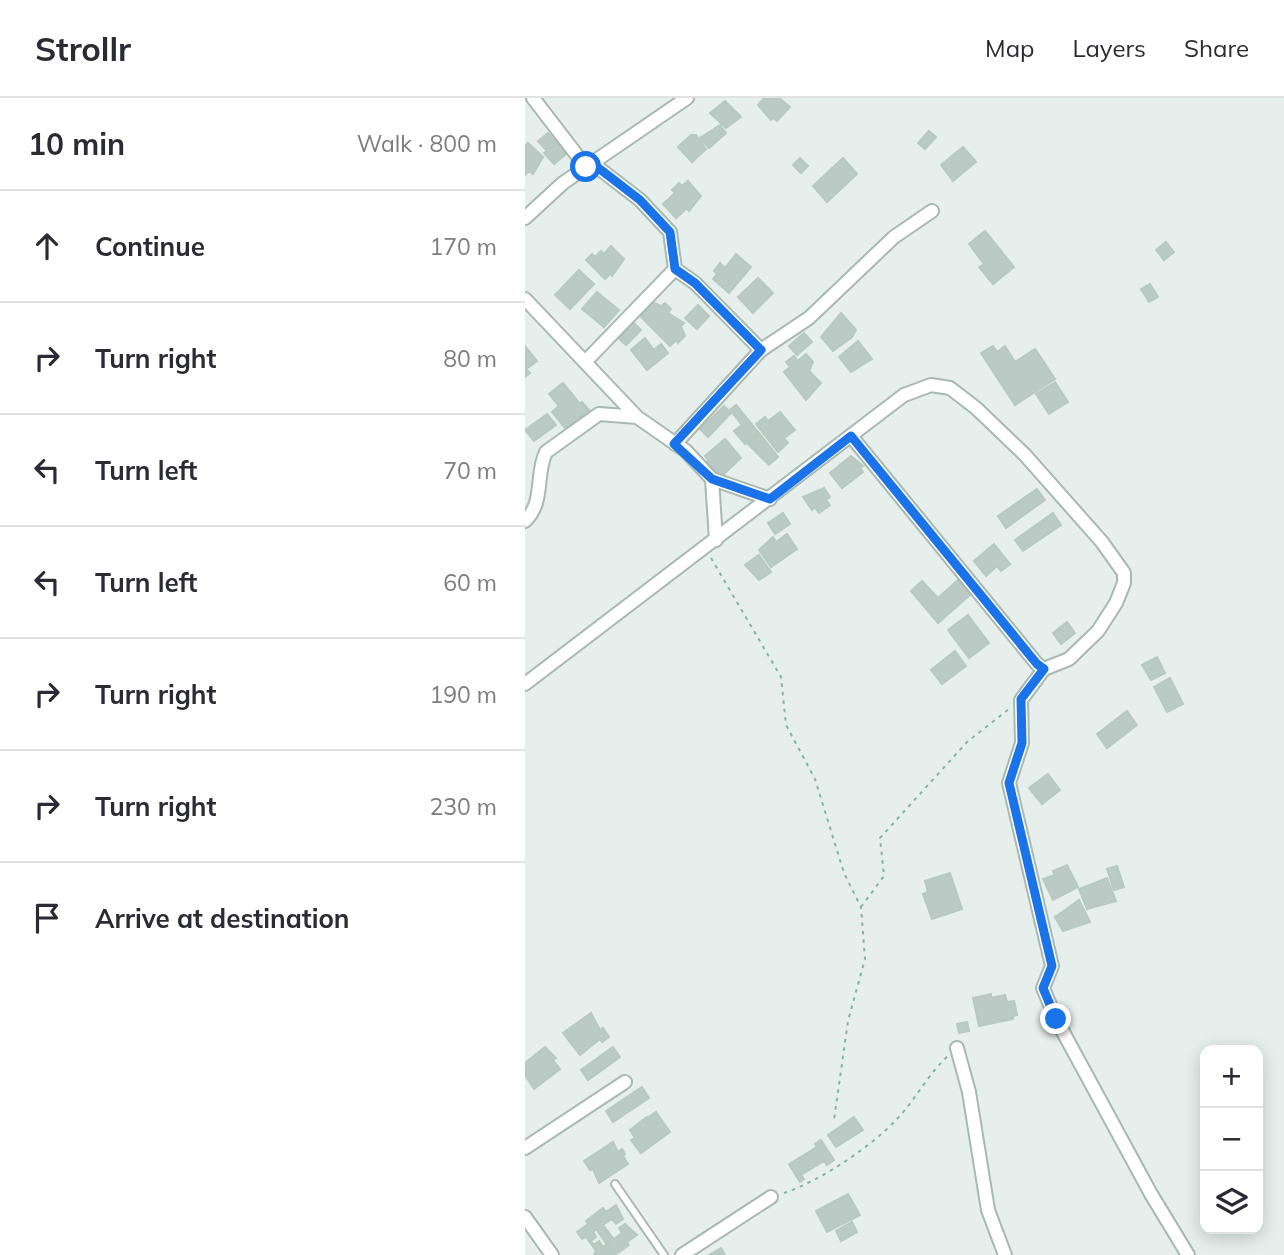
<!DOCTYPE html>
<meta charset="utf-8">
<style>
:root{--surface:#fff;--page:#f7f7f7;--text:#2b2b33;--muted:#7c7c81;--line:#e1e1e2}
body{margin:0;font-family:Mulish,sans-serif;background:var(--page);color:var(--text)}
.controls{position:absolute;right:21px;bottom:21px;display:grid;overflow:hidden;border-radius:14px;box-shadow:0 4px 18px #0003}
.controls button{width:63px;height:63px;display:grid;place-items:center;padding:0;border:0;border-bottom:2px solid var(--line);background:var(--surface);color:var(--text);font:35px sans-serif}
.stop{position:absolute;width:21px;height:21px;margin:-16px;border:5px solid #1a73e8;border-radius:50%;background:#fff}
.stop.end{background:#1a73e8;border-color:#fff;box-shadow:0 2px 7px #0008}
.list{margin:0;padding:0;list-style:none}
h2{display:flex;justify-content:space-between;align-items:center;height:91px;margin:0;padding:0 28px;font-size:30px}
h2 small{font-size:23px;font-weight:400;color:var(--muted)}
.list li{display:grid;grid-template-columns:46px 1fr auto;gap:21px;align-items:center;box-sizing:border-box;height:112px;padding:0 28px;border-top:2px solid var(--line)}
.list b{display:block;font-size:26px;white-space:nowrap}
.list em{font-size:23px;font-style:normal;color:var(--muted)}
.icon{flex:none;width:38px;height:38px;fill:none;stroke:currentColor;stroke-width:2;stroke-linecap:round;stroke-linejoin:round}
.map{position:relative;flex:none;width:759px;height:1157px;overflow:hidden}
header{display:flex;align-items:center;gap:42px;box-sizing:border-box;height:98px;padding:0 35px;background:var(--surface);border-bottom:2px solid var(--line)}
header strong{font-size:33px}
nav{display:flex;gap:38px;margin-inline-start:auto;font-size:24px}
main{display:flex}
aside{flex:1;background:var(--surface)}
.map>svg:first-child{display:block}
.building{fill:#bbcac4;stroke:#b8c9c2;stroke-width:2}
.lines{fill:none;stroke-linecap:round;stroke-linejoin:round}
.lane-casing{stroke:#a8b8b2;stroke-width:10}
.street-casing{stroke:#a8b8b2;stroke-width:16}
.path{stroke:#86b3a5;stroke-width:2;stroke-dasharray:3.5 5;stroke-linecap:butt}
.lane{stroke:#fff;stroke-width:6}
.street{stroke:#fff;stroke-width:12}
.route{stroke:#1a73e8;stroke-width:9}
</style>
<header>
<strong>Strollr</strong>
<nav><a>Map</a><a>Layers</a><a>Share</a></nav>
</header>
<main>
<aside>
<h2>10 min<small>Walk · 800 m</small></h2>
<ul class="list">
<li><svg class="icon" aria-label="ahead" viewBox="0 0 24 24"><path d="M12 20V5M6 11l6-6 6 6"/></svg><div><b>Continue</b></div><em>170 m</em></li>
<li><svg class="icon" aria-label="right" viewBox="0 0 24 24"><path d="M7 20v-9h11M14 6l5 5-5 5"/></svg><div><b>Turn right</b></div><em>80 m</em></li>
<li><svg class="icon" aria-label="left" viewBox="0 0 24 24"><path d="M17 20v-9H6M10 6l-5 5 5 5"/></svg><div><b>Turn left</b></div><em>70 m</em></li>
<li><svg class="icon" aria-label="left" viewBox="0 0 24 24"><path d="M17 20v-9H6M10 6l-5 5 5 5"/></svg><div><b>Turn left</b></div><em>60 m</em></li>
<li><svg class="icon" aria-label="right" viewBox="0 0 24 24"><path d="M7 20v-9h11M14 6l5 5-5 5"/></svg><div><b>Turn right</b></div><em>190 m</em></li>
<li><svg class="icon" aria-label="right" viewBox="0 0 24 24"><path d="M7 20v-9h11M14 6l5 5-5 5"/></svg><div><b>Turn right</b></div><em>230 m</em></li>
<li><svg class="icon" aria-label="arrive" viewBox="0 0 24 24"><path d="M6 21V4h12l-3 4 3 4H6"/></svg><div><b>Arrive at destination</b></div></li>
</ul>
</aside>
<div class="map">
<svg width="759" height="1157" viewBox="0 0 759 1157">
<rect width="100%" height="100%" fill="#e6efeb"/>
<path class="building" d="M239,0H254L265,9L252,23L248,20L246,22L233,7Z
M200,3L216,19L201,30L185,15Z
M195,27L201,35L184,50L175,40Z
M404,33L411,39L400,51L393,45Z
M23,35L31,44L21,52L13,43Z
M166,37H171L181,51L167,64L153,49Z
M3,45L18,59L8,76L4,73L0,77V48Z
M32,45L41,56L29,66L19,55Z
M438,49L451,64L428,83L416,67Z
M275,60L283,68L276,75L268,67Z
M318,60L332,76L302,104L288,88Z
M163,83L176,98L164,113L162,110L151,120L138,106L150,95L147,92L154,85L157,88Z
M460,133L489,169L468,186L454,169L459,166L444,146Z
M641,144L649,154L639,162L631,152Z
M86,148L99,161L87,178L85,176L80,181L61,162L67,156L70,159L76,153L79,156Z
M211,156L226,169L204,195L188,181L192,176L189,173L195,165L200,170Z
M54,172L69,186L45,211L30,197Z
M233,180L248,195L228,215L213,199Z
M625,186L633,199L624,204L616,191Z
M72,194L94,212L79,229L57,211Z
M127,204L136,208L140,205L146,211L143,215L159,225L156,228L160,238L153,245L151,242L145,248L116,219Z
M173,207L184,218L172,231L160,220Z
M316,215L331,232L327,239L308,253L296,239Z
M105,221L116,232L101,247L90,237Z
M279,235L287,244L272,257L264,248Z
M120,240L129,252L136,246L143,255L122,272L106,252Z
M333,243L347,261L326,274L314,259Z
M0,248L12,263L1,271L5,275L0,279Z
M468,248L472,254L480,248L490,264L510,251L530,281L490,307L456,255Z
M281,256L288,264L284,273L296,285L281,302L259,274L265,269L261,264L269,258L273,263Z
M530,284L543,304L524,316L511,296Z
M38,285L55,306L57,304L64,312L40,330L27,314L34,308L24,296Z
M211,307L234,335L220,346L209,333L217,327L205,312Z
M199,308L206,315L183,339L175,331Z
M255,314L270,332L259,340L263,345L253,354L231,326L240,319L243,323Z
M22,316L31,327L9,343L0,332Z
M235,336L253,359L244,367L223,346Z
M200,341L216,360L197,378L181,365L183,362L180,358Z
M326,358L338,368L335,370L338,374L317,390L305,375Z
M299,390L305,399L301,402L305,407L294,415L290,409L287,412L278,399Z
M512,391L520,402L481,430L473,418Z
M258,415L265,426L250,436L243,425Z
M528,415L536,427L498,453L490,442Z
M262,436L272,451L246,469L234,452L248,439L251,444Z
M469,446L485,466L476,473L472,468L461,478L449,463Z
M234,457L246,474L234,482L220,467Z
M433,482L446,496L413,525L386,493L397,483L413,500Z
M443,517L464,545L444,560L423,532Z
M542,524L550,535L536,546L528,535Z
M430,553L441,568L417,586L406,572Z
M632,559L640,575L626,582L617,567Z
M645,580L658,606L642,614L629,589Z
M602,613L612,627L582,650L572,636Z
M523,676L535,692L517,706L504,690Z
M542,767L553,789L528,802L518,781L530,777L528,773Z
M592,768L599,789L589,792L582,771Z
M425,775L437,811L407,821L398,796L403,794L400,783Z
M582,780L591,803L562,811L554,791Z
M554,802L565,824L538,833L530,819Z
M466,896V900L480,897L482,904L489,903L492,917L488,918V921L454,928L448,900Z
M66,915L75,932L78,930L84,939L77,944L75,941L55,957L38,935Z
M442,924L444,933L434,935L432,926Z
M20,949L31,960L28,962L35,971L9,991L0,977V965Z
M88,949L95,959L63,982L56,972Z
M117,989L124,1000L88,1024L81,1013Z
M131,1014L145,1034L116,1055L106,1042L110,1040L105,1032L122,1019L126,1021L124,1019Z
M329,1019L338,1032L311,1049L303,1037Z
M296,1042L309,1062L302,1067L299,1063L276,1077L279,1081L275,1084L264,1066L292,1049L290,1046Z
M88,1044L93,1054L97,1051L100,1056L98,1058L103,1066L74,1085L68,1071L65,1072L59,1063Z
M323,1096L335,1117L302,1134L291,1113Z
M91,1107L98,1121L91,1126L87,1121L78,1127L88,1140L81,1145L71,1131L68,1134L71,1139L66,1143L69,1147L74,1143L78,1149L97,1135L94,1130L100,1126L112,1137L102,1144L104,1147L90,1157H69L71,1153L61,1139L57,1141L52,1134L63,1126L61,1123L78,1110L81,1114Z
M327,1124L332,1134L316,1143L311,1133Z
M196,1150L200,1157H184Z"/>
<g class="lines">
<defs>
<path id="lane" d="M90,1086L139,1157"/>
<path id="street" d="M8,0L61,69
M0,120L38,85L162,0
M150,171L170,185L236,252
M0,201L112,319L161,353L187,381L191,442
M61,263L150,171L145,134L115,102L67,65
M326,338L512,566L519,571
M150,346L236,252L284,220L369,139L407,113
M187,381L245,401
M0,423C20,404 10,376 21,354L74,316L112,319
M0,586L379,297L406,287L425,290L451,310L500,357L577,444L599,475V485L591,505L573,533L544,561L519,571L496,602L497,645L484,685L527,868L518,890L531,921L626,1096L663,1157
M432,950L444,994L463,1112L480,1157
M0,1050L100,984
M0,1119L27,1157
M157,1157L246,1099"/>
</defs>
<use href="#lane" class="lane-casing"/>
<use href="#street" class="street-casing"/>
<path class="path" d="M186,460L256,579L261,627L290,681L319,775L336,809L340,861L323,923L309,1022
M336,809L359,778L355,740L442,644L484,611
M259,1095C295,1083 346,1049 372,1021C391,1001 403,976 423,958"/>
<use href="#lane" class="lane"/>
<use href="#street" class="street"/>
</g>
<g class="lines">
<path class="route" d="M61,69L67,65L115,102L145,134L150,171L170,185L236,252L149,346L187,381L245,401L326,338L512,566L519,571L496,601L497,645L484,685L527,868L518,890L531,921"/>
</g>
</svg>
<div class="controls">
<button>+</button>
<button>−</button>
<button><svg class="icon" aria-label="layers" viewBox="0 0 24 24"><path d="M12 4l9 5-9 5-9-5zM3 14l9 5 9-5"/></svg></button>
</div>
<div class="stop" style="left:61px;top:69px"></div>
<div class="stop end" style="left:531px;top:921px"></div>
</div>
</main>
